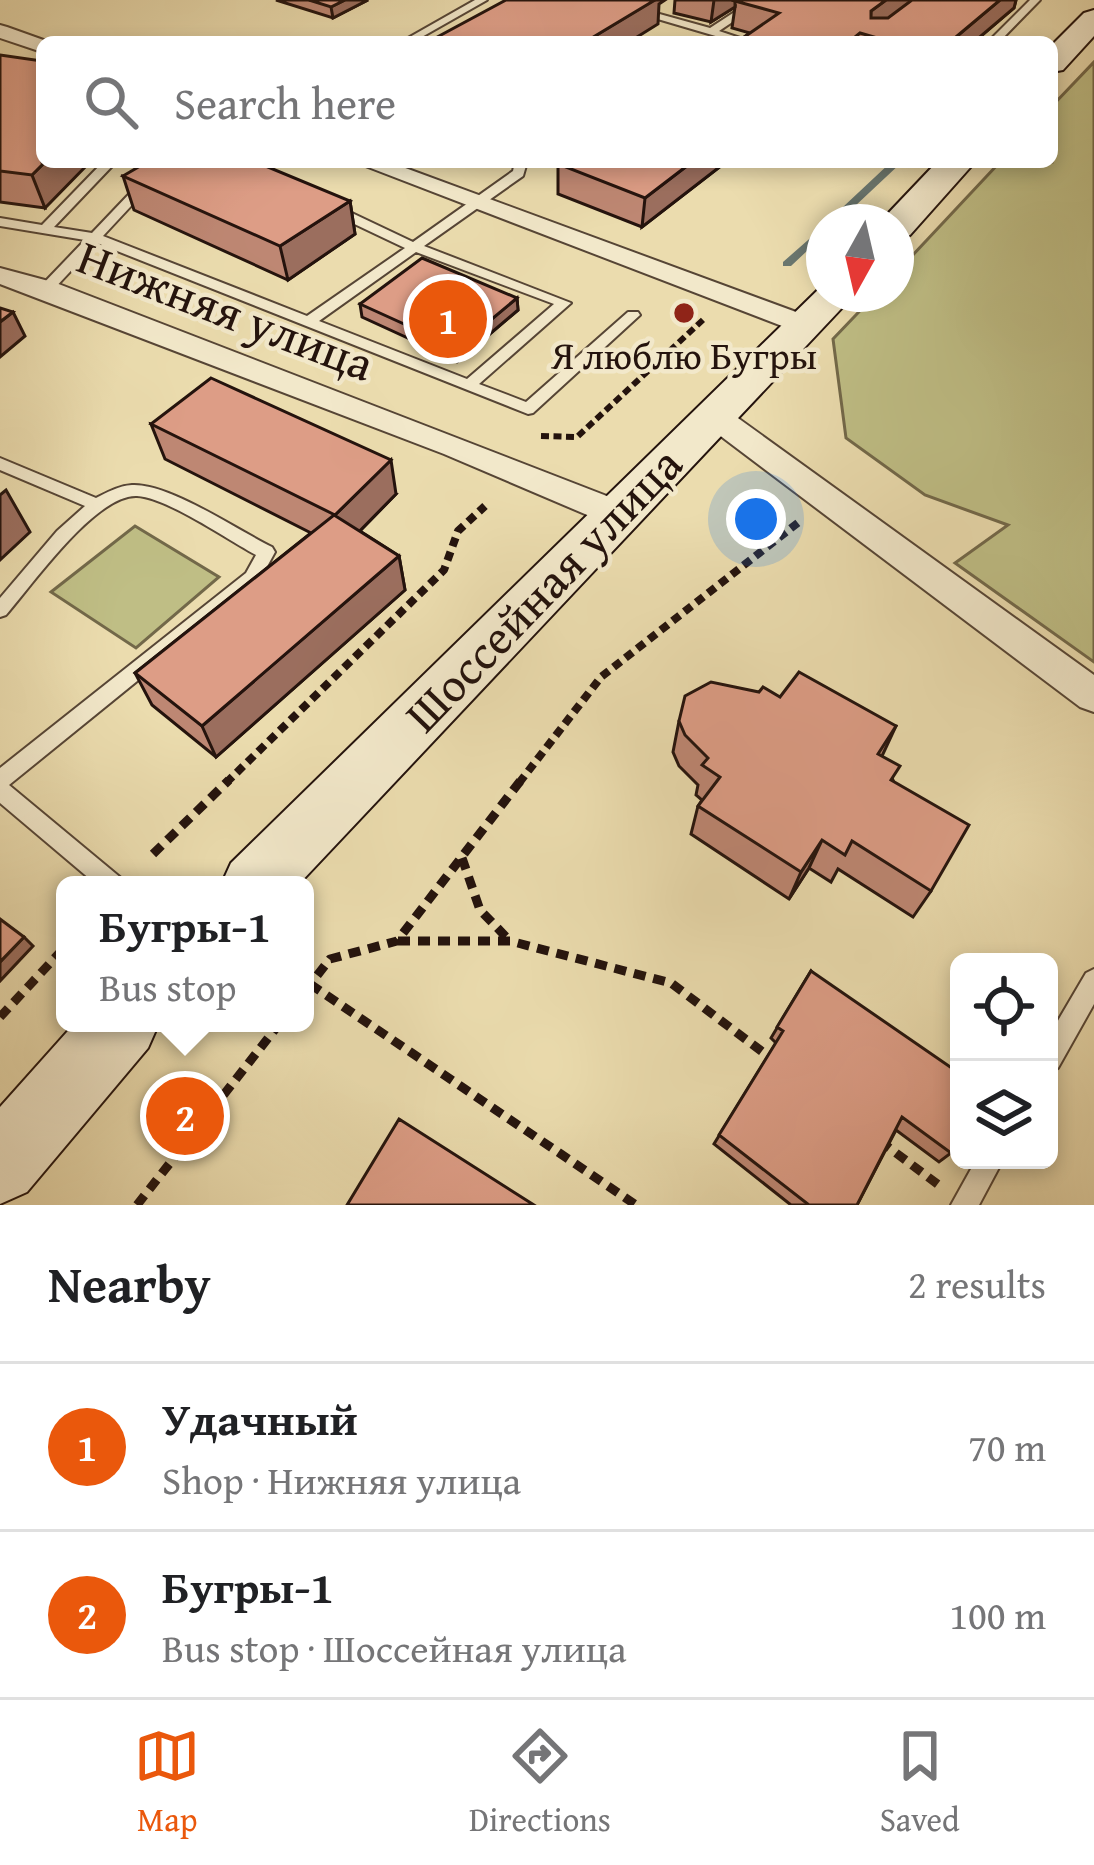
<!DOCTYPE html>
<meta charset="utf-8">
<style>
:root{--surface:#fff;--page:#f2f2f2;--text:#202124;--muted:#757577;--line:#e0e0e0;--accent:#ea580c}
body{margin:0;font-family:"Gentium Book Plus",serif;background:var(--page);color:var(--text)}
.controls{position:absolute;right:36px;bottom:36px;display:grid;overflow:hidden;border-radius:18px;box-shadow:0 6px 18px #0003}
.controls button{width:108px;height:108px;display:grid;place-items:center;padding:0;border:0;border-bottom:3px solid var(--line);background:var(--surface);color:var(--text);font:60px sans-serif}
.compass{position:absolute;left:806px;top:204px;width:108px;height:108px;border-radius:50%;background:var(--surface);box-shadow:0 6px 18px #0003;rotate:188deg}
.you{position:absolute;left:756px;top:519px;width:42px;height:42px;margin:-30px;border:9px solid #fff;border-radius:50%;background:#1a73e8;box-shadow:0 0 0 18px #1a73e833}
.badge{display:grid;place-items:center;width:78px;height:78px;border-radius:50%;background:var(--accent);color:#fff;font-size:39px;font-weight:700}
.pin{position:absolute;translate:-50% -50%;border:6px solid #fff;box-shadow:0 3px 12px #0006}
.popup{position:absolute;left:56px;top:876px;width:258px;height:156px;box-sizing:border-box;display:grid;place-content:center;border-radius:18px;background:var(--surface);filter:drop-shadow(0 3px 9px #0005);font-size:39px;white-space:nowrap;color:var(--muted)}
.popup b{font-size:45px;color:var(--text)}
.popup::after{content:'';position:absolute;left:50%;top:100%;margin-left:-24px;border:24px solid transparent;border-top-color:var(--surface)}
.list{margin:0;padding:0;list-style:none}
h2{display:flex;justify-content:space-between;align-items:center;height:156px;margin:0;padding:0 48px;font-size:51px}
h2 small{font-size:39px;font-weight:400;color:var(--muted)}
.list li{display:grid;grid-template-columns:78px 1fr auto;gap:36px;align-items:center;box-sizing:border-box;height:168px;padding:0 48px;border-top:3px solid var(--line)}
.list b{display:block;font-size:45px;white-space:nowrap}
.list p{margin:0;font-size:39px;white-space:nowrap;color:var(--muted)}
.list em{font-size:39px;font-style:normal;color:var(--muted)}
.icon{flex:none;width:66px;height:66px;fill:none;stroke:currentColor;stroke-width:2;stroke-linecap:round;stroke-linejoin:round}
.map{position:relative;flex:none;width:1094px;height:1205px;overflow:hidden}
.search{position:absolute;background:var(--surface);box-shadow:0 6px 18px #0003;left:36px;right:36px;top:36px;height:132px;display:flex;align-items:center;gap:30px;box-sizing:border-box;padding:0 42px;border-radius:18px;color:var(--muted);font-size:45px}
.sheet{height:492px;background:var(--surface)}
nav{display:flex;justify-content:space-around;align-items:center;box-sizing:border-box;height:168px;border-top:3px solid var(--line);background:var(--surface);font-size:33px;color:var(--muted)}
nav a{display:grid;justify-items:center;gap:6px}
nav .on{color:var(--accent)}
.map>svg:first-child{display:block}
.green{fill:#bfbe85;stroke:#726849;stroke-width:3}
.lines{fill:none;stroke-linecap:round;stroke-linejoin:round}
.stream{fill:#6a7770;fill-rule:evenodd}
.lane-casing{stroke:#564535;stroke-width:4}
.street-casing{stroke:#564535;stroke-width:4}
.secondary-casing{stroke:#24130d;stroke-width:4}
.path-far2{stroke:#24130d;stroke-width:6;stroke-dasharray:8 4.5;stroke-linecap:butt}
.path-far1{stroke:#24130d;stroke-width:8;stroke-dasharray:9 6;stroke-linecap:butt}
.path{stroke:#24130d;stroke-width:9;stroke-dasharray:12 8;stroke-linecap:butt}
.lane{fill:#f2e8ca;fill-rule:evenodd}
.street{fill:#f2e8ca;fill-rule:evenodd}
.secondary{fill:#f2e8ca;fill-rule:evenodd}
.wall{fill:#be8773;stroke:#24130d;stroke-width:3}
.shaded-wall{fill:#9b6e5e;stroke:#24130d;stroke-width:3}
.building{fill:#dd9d86;stroke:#24130d;stroke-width:3}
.poi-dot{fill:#8f2418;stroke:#f2e8ca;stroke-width:4.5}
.labels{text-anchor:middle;stroke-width:9;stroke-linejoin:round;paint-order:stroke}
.far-poi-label{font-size:39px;fill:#24130d;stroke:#f2e8ca}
.street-label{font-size:48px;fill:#24130d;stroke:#f2e8ca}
</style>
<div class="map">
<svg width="1094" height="1205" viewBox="0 0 1094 1205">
<rect width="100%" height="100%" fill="#ebdcae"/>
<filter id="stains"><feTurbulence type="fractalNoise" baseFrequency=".00167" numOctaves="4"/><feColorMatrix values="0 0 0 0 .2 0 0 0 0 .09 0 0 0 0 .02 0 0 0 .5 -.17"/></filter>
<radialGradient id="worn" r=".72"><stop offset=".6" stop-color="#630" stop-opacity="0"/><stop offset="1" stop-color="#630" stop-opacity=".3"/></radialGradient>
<path class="green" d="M1094,62V662L955,563L1008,525L925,495L846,438L833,339L876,294H896V273L1000,162H1052V106Z
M135,526L219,577L136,648L51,592Z"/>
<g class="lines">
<path class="stream" d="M891,162H902L838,222H827Z
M824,226V235L791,266H783V262Z"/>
<defs>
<path id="lane" d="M475,0H487L413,42H401Z
M593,0H609L710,28L753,0H765L719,31L752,42H736Z
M1030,0H1040L999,42H988Z
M103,162H116L54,227L92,233L152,170L126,162H172L103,236L307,316L405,248L327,211V205H335L413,242L513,171L515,162H527L523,176L424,246L571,303L479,384L526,402L628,312H638L640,315L533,413L528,414L97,243L51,292H41V286L85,240L0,226V218L42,225ZM416,252L554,304L467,379L319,321Z
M0,458L96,498C108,492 118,486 132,485C169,483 237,530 272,547L275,552L258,583L9,785L121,878L124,885H97L0,803V768L246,573L256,555C228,540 166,497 137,496C96,494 32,585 6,615L0,617V598L57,531L85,506L0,470Z
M1094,969V1004L1058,1068L1049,1071V1036L1086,973Z
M976,1160H1003L979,1205H951Z"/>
<path id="street" d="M0,25L7,27L49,42H42V52L0,38Z
M355,162H389L815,319L819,325L815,331H795Z
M0,268L56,283L630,505L635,514L630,523H606L444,454L0,284Z
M713,405L724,408L1094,675V712L1080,707L702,422L698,415Z"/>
<path id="secondary" d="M1094,10V36L1063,70L1052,72V45L1084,13Z
M937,162H975L910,235L896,238V222H880Z
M824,284V294H855L298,885H221L231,863Z
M75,1023H159L148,1048L27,1192L0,1204V1107Z"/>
</defs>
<use href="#lane" class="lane-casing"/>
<use href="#street" class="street-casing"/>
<use href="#secondary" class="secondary-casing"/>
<path class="path-far2" d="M541,436L577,437L705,318"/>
<path class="path-far1" d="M226,783L444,570L458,531L485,506
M519,783L601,677L799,522"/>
<path class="path" d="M153,854L229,780
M462,858L480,910L509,940
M398,941H510L671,983L772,1059
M310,984L636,1205
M305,991L330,959L397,941L521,780
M0,1017L65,947
M880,1141L940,1186
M137,1205L280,1023"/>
<use href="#lane" class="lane"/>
<use href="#street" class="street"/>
<use href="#secondary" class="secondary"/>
</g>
<path class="wall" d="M276,0H368L333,18Z
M675,0H1016L1014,8L974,42H737L750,33L732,28L735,7L711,22L674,13Z
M0,55L45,208L0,202Z
M561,162H726L642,227L558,194V164Z
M123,176L350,201L355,234L288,280L134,210Z
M517,298L518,310L458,361L362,317L360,304Z
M151,424L396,494L360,531L399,556L405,590L216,757L152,705L135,673L311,533L165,459Z
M780,697L896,726L882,756L893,780L931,891L913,917L838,869L831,882L809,868L789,899L691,834L698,806L702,800L696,795L698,785L679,766L673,752L679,721Z
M811,971L951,1153L939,1162L896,1130L857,1205H791L714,1144L776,1043L771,1038Z"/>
<path class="shaded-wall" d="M345,0H368L333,18L331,7Z
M654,0H665L659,4L658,24L629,42H585Z
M714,0H745L735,1V7L711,22Z
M886,0H913L869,36L871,11Z
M1000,0H1016L1014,8L974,42H950Z
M45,162H90L45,208L32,175Z
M692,162H726L642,227L645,198Z
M350,201L355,234L288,280L280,246Z
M517,298L518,310L458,361L457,348Z
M13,312L25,336L0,357V322Z
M391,460L396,494L342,549L335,515Z
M6,490L30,532L0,560V495Z
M399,556L405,590L216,757L202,726Z
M822,840L809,868L789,899L801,872Z
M24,937L33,946L0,981V962Z"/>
<path class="building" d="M309,0H345L331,7Z
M506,0H655L585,42H428Z
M737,0H886L871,11V18H888L912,0H1000L950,42H891L860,33L849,42H737L779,13L735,1Z
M0,55L42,61V162H45L32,175L0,171Z
M147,162H256L350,201L280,246L123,176Z
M561,162H692L645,198L558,164Z
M422,258L517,298L457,348L360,304Z
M0,308L13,312L0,322Z
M211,378L391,460L335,515L151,424Z
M334,515L399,556L202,726L135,673Z
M799,672L896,726L878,754L900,766L891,780L969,825L931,891L852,841L845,855L822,840L801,872L698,806L720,777L702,765L708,758L685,735L679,721L685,696L711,682L759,692L763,687L780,697Z
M0,919L24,937L0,962Z
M811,971L959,1073V1137L951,1153L902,1117L857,1205H809L719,1135L783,1031L777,1027Z
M399,1119L534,1205H347Z"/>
<circle class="poi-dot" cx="684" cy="313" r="12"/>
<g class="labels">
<g class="far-poi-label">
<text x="684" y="369">Я люблю Бугры</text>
</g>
<g class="street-label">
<text transform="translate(226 310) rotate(21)" y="17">Нижняя улица</text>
<text transform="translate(543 589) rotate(-46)" y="17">Шоссейная улица</text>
</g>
</g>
<rect width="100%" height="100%" filter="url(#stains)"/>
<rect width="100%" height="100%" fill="url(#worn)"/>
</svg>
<div class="controls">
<button><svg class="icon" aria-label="locate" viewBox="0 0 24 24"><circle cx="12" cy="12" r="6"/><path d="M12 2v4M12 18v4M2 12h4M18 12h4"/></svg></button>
<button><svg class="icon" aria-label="layers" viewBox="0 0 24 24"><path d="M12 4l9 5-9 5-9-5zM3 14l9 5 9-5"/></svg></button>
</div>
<svg class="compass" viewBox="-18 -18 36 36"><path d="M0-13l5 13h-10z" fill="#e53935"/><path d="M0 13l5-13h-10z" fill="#757577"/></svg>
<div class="you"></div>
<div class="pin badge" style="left:448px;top:319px">1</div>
<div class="pin badge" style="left:185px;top:1116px">2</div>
<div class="popup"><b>Бугры-1</b>Bus stop</div>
<div class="search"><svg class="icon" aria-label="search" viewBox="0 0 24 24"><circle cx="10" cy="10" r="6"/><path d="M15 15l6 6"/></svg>Search here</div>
</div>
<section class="sheet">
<h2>Nearby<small>2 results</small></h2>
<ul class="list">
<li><span class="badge">1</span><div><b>Удачный</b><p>Shop · Нижняя улица</p></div><em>70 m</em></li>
<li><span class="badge">2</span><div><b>Бугры-1</b><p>Bus stop · Шоссейная улица</p></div><em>100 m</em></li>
</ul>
</section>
<nav>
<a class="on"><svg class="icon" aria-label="map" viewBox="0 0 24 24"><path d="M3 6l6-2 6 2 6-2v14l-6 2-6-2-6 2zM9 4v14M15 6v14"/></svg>Map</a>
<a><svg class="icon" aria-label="directions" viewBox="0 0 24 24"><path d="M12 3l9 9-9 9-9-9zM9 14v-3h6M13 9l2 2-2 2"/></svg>Directions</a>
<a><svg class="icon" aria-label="saved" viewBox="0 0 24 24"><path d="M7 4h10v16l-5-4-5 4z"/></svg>Saved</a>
</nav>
